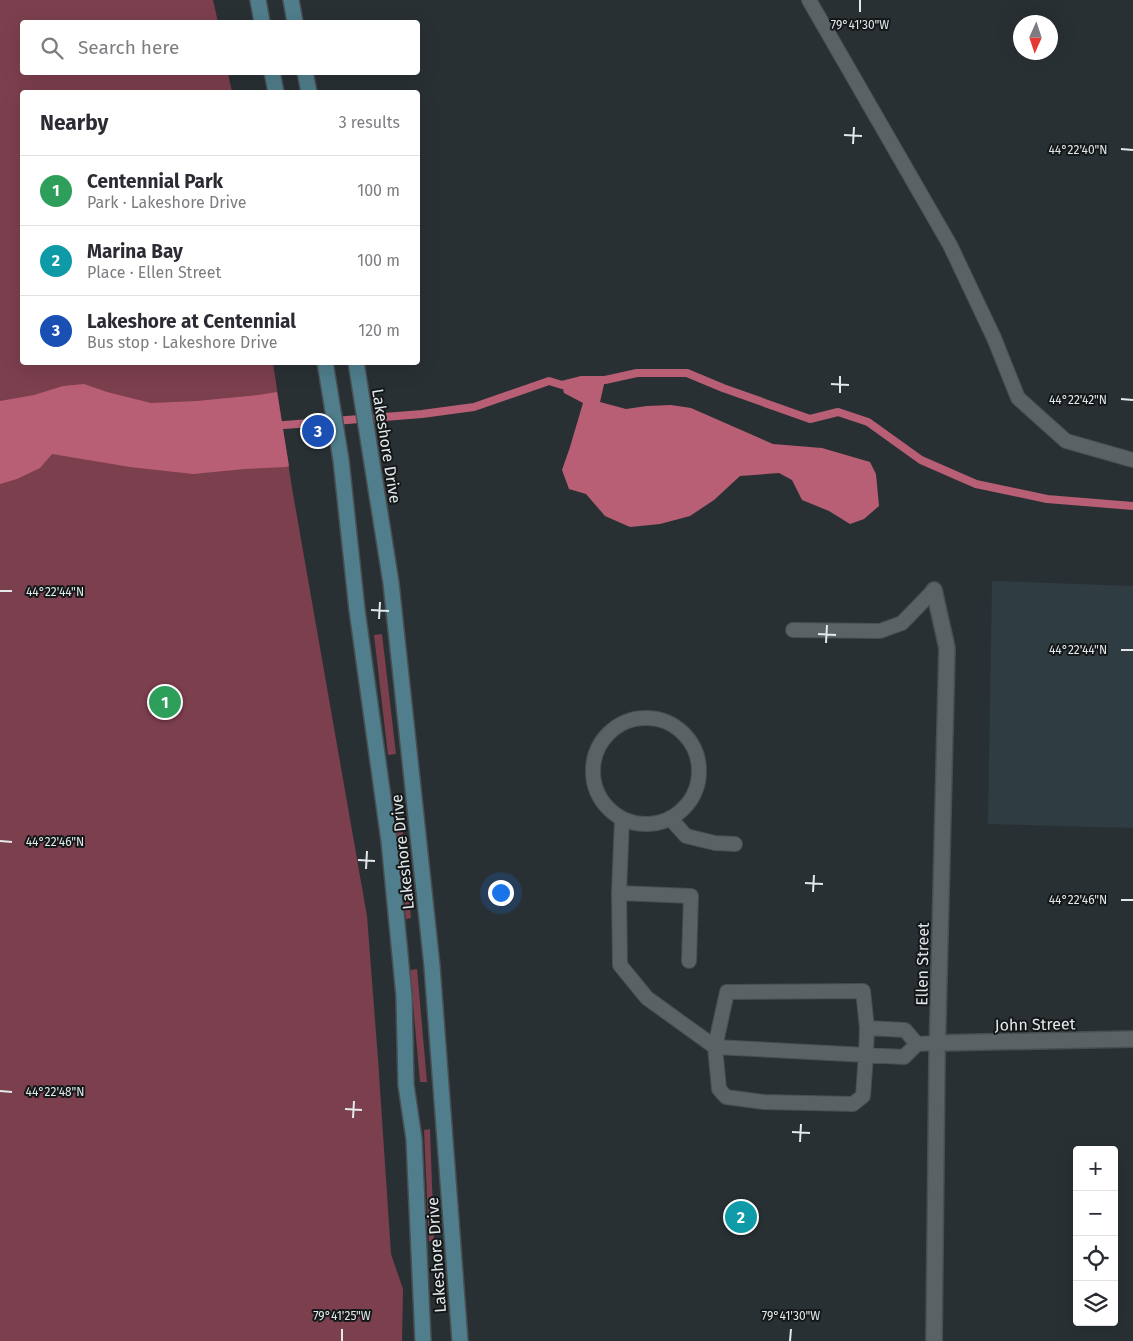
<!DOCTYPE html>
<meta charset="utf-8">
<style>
:root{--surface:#fff;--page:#f7f7f7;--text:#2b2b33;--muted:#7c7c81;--line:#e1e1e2;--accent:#855d6a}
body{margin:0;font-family:"Fira Sans",sans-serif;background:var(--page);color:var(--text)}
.controls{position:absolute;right:15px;bottom:15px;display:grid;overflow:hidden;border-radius:5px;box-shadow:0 5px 20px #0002}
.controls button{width:45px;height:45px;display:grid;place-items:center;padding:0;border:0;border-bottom:1px solid var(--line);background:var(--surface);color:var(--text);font:25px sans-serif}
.compass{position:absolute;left:1013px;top:15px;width:45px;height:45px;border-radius:50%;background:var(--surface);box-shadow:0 5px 20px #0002;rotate:183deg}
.you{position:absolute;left:500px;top:892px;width:18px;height:18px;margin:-12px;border:4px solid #fff;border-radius:50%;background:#1a73e8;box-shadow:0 0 0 8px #1a73e833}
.badge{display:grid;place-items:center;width:32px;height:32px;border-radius:50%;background:var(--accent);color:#fff;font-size:16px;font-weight:700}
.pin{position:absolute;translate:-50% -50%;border:2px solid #fff;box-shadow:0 1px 5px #0006}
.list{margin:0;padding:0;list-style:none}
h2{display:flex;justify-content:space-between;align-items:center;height:65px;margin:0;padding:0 20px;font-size:21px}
h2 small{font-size:16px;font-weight:400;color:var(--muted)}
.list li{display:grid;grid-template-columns:32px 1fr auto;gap:15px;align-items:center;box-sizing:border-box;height:70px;padding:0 20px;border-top:1px solid var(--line)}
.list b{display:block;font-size:19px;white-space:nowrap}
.list p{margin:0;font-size:16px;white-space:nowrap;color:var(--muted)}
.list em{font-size:16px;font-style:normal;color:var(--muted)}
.icon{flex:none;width:28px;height:28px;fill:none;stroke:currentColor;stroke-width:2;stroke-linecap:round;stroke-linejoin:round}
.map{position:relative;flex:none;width:1133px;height:1341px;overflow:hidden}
.search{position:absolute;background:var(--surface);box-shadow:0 5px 20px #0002;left:20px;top:20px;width:400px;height:55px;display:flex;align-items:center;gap:12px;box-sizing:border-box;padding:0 18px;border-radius:5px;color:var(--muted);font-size:19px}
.panel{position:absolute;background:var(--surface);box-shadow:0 5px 20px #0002;left:20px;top:90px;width:400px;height:275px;border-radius:5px}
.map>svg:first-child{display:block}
.built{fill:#2f3c42}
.green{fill:#7c3f4e}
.water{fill:#b85f75}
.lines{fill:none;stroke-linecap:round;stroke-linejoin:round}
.stream{stroke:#b85f75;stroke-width:8}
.lane-casing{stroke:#484e51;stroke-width:16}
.street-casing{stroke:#484e51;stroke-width:18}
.secondary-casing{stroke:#484e51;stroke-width:18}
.lane{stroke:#5a6265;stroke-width:14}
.street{stroke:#5a6265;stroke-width:15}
.secondary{stroke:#507e8c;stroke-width:15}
.ticks{fill:none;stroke:#e3e8ea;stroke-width:2}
.labels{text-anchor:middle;stroke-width:4;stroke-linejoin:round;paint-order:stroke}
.street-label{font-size:16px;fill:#e3e8ea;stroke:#141819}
.ticks-label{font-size:12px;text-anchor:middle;fill:#e3e8ea;stroke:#141819;stroke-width:4;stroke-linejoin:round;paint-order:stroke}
</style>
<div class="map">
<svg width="1133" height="1341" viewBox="0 0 1133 1341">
<rect width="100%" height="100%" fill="#293033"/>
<path class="built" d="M992,581L1133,586V828L988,824Z"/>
<path class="green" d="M0,0H213L218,22H22V72L228,73L232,92H22V362L273,363L292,488L367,916L378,1059L391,1254L403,1289L402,1341H0Z
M382,634L396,754L388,755L374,635Z
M400,805L411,918L406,919L394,805Z
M417,969L427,1082H420L410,970Z
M430,1129L434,1241H429L424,1130Z"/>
<path class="water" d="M582,380H605L600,402L626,409L647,406L671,405L691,408L773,444L822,448L870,462L876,474L879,506L864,519L850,524L829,511L802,500L792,480L779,473L740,476L714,500L690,516L660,524L630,527L605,516L586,494L569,489L562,470L570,447L583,403L564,393L562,385Z
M84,384L107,392L151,403L197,401L258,395L277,392L289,466L286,467L245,469L193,474L130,467L52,454L40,468L17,479L0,484V401L34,395L63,386Z"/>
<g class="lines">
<path class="stream" d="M272,426L422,414L474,407L549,381L562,385L582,380H605L637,373H687L723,388L810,419L838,412L868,422L921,460L976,484L1047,499L1133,506"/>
<defs>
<path id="lane" d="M809,0L950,245L994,338L1018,398L1066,441L1133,460
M793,630L880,631L902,623L934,590
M593 771a53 53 0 1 1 106 0a53 53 0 1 1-106 0Z
M670,818L686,836L715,843L735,844
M622,819L619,893L620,965L647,998L715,1047L904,1057L917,1044L937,1043
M619,893L691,896L689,961
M863,991L867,1028L866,1054L863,1096L853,1104L764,1102L726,1097L719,1089L715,1047L727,992Z
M867,1028L905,1030L917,1044"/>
<path id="street" d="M937,1043L1133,1039
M934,1341L937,1058L947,648L934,590"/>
<path id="secondary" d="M258,0L262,22
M291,0L295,22
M272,72L276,92
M305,72L309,92
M325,362L341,460L357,610L389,841L404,996L406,1085L414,1139L423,1341
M356,362L391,583L432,966L460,1341"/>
</defs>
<use href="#lane" class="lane-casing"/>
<use href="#street" class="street-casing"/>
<use href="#secondary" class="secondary-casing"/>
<use href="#lane" class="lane"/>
<use href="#street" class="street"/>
<use href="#secondary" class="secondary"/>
</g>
<path class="ticks" d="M860,12V0M844,135L862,136M853,144L854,127M1121,149L1133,150M831,384L849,385M840,393V376M1121,399L1133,400M0,591H12M371,610L389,611M379,619L380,602M818,634L836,635M826,643L827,625M1121,650H1133M0,841L12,842M358,860L375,861M366,869L367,851M805,883L823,884M813,892L814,875M1121,900H1133M0,1091L12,1092M345,1109L362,1110M353,1118L354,1101M792,1132L810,1133M800,1142L801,1124M342,1341V1329M790,1341L791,1329"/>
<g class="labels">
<g class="street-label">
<text transform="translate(387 446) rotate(81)" y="6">Lakeshore Drive</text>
<text transform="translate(402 852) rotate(-96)" y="6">Lakeshore Drive</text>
<text transform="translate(922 964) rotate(-89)" y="6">Ellen Street</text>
<text transform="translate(1035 1024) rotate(-1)" y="6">John Street</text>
<text transform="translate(436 1255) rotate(-94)" y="6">Lakeshore Drive</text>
</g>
</g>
<g class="ticks-label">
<text x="860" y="29">79°41'30"W</text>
<text x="1078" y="154">44°22'40"N</text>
<text x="1078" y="404">44°22'42"N</text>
<text x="55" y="596">44°22'44"N</text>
<text x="1078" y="654">44°22'44"N</text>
<text x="55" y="846">44°22'46"N</text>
<text x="1078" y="904">44°22'46"N</text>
<text x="55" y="1096">44°22'48"N</text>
<text x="342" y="1320">79°41'25"W</text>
<text x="791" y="1320">79°41'30"W</text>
</g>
</svg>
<div class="controls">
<button>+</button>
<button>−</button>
<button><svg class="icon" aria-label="locate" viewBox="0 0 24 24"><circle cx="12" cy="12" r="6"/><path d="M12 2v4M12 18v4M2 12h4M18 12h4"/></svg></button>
<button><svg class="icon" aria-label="layers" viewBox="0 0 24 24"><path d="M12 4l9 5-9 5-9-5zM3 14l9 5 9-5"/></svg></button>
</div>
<svg class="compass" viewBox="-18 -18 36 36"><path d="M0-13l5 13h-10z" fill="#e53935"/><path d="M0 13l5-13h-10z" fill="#7c7c81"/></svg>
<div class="you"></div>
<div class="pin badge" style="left:165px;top:702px;background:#2e9e5b">1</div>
<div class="pin badge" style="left:741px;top:1217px;background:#0f9aa8">2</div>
<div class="pin badge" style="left:318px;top:431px;background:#1a4fb4">3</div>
<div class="search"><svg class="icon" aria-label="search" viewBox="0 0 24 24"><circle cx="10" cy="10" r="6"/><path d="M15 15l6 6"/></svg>Search here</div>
<section class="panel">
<h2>Nearby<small>3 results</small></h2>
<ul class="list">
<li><span class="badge" style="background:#2e9e5b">1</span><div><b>Centennial Park</b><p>Park · Lakeshore Drive</p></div><em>100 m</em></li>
<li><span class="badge" style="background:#0f9aa8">2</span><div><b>Marina Bay</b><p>Place · Ellen Street</p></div><em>100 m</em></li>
<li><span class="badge" style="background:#1a4fb4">3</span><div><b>Lakeshore at Centennial</b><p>Bus stop · Lakeshore Drive</p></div><em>120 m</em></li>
</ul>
</section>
</div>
